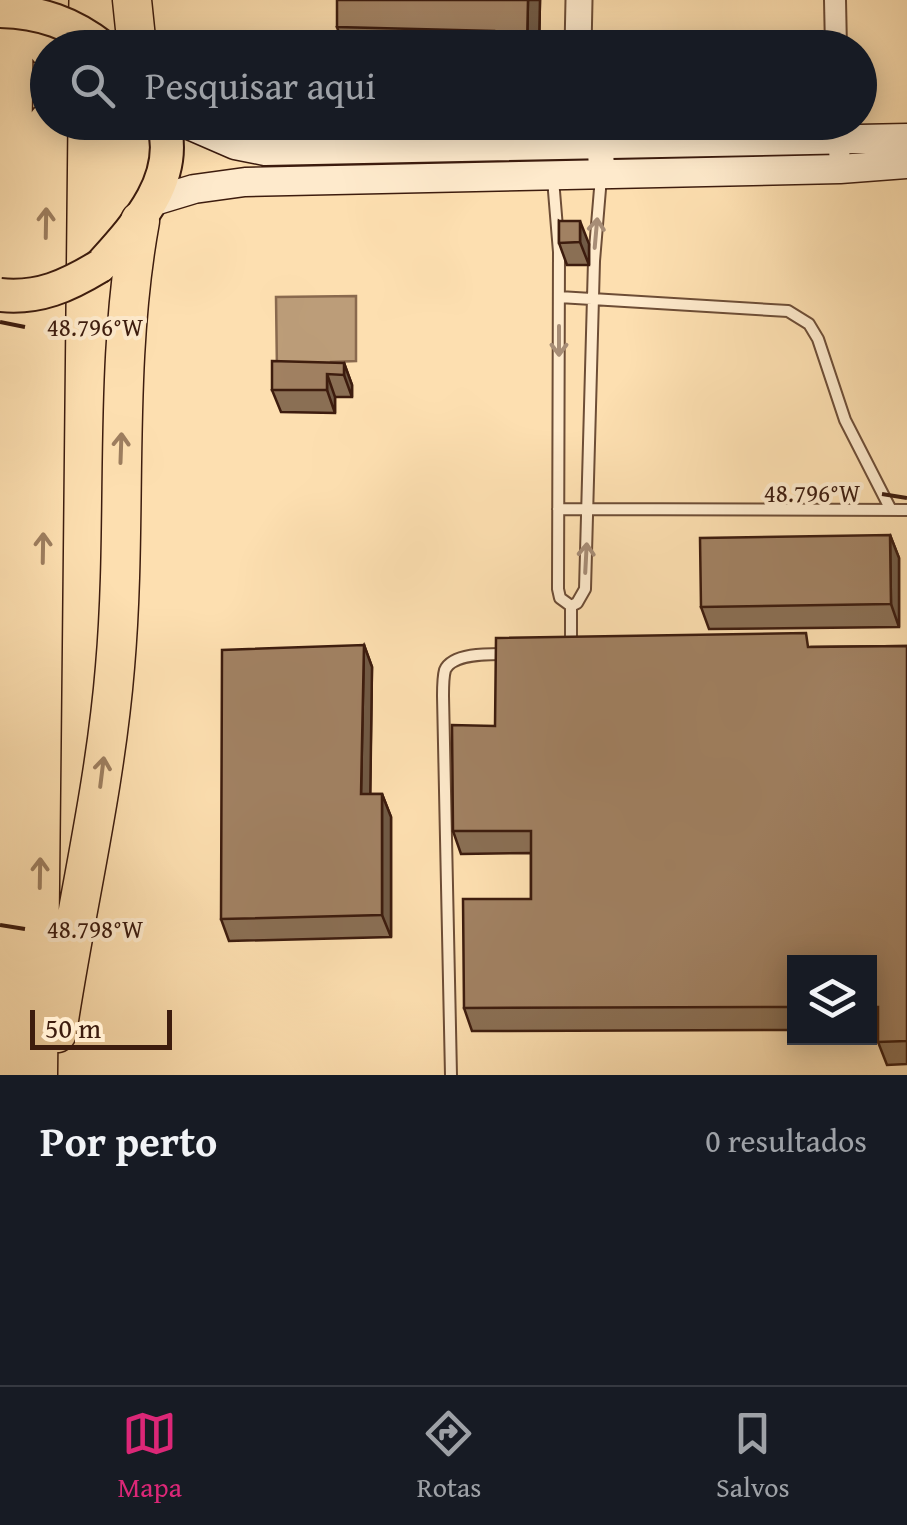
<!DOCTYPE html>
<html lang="pt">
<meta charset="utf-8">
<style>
:root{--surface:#171b24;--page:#242831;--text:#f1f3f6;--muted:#9ea1a6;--line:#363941;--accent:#db2777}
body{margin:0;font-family:"Gentium Book Plus",serif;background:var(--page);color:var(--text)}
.controls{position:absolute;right:30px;bottom:30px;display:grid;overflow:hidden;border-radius:0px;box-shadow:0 5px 25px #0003}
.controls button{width:90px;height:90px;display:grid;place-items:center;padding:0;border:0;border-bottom:2px solid var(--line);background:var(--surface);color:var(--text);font:50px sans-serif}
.scale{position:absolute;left:30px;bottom:25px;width:142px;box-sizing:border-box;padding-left:10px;border:5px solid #3d1c0e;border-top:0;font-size:28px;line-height:35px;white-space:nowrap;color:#3d1c0e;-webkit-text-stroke:8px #feeacc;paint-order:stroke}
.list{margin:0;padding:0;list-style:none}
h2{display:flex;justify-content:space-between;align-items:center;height:130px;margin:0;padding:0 40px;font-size:42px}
h2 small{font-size:32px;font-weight:400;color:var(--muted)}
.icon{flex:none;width:55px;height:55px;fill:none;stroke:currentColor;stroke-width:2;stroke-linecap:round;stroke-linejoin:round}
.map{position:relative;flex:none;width:907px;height:1075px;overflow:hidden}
.search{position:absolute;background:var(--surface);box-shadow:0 5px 25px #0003;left:30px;right:30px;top:30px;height:110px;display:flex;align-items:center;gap:25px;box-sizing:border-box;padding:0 35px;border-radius:55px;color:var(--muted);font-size:38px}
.sheet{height:310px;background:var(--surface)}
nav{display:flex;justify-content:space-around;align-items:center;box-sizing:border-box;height:140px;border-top:2px solid var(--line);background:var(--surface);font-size:28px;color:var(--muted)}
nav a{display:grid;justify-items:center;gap:5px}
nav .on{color:var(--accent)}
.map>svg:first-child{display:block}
.water{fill:#bc9d79;stroke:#89694e;stroke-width:2.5}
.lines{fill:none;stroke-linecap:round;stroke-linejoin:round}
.service-casing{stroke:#6d4d36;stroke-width:14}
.minor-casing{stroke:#6d4d36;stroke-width:24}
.tertiary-casing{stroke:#6d4d36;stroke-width:29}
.secondary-casing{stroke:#3d1c0e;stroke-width:31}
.primary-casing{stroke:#3d1c0e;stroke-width:36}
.motorway-casing{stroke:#3d1c0e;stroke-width:41}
.service{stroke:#feeacc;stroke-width:10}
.minor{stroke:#feeacc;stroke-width:20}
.tertiary{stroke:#feeacc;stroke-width:25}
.secondary{stroke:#feeacc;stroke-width:28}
.primary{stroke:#fddfb0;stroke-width:32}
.motorway{stroke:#fddfb0;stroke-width:38}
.primary-bridge-casing{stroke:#3d1c0e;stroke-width:36;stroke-linecap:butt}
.primary-bridge{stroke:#fddfb0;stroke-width:32}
.wall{fill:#8a6f54;stroke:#3d1c0e;stroke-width:2.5}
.shaded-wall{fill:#715a45;stroke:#3d1c0e;stroke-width:2.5}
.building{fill:#a18162;stroke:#3d1c0e;stroke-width:2.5}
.oneway{stroke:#9d7e5f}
.oneway2{stroke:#a78d76}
.ticks{fill:none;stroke:#3d1c0e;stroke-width:4}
.ticks-label{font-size:25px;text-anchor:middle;fill:#3d1c0e;stroke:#feeacc;stroke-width:8;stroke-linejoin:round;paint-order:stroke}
</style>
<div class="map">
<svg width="907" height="1075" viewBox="0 0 907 1075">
<rect width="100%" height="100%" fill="#fddfb0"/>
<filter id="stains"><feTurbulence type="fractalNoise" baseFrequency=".002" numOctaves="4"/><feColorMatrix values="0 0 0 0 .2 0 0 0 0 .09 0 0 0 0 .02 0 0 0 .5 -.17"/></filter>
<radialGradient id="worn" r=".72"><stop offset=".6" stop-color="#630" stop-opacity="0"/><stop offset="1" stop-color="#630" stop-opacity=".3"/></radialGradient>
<path class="water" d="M356,296V361L331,362L330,371L277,372L276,297Z"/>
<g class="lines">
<defs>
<path id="service" d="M553,179L559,252L558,589L560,598L571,606L577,603L585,589L594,261L601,177
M559,297L788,311L809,324L818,339L845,420L891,510
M558,509L907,510
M571,646V606
M451,1075L443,696C443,688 443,677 445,670C453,652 493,654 509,654"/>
<path id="minor" d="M835,0L836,48
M838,122L840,169"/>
<path id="tertiary" d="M578,48L579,0
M579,122L600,145L602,174"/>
<path id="secondary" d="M182,122L235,145L265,151L907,138
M151,202L194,189L245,182L840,169L907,164"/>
<path id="primary" d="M100,266C134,228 181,179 163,122"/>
<path id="motorway" d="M132,0L137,48
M48,48L49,0
M57,1033C75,911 105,790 115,667C128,518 113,369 140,221
M2,1075L14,0
M38,1075L48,122"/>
</defs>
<use href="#service" class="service-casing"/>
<use href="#minor" class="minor-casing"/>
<use href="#tertiary" class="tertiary-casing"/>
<use href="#secondary" class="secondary-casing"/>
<use href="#primary" class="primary-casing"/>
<use href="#motorway" class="motorway-casing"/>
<use href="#service" class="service"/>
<use href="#minor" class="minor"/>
<use href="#tertiary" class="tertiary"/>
<use href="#secondary" class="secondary"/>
<use href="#primary" class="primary"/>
<use href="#motorway" class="motorway"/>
<defs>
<path id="primary-bridge" d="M0,11C41,12 72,23 104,48
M0,295C39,299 67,286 100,266"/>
</defs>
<use href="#primary-bridge" class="primary-bridge-casing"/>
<use href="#primary-bridge" class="primary-bridge"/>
</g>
<path class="wall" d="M540,0L539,48H344L337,27Z
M559,221L589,244V265H567L559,243Z
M344,363L352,385V397H335V413L281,412L272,390Z
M890,535L899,558V627L709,629L701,607Z
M364,645L372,667L370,794H382L391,817V937L229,941L221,919Z
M907,646V1064L887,1065L878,1042V1029H870V962H794V1030L472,1031L464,1008L531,899V853L461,854L453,831L495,726L811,647Z"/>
<path class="shaded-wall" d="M528,0H540L539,48H527Z
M580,221L589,244V265L580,242Z
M344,363L352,385V397L344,375Z
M327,374L335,397V413L327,390Z
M890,535L899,558V627L891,604Z
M364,645L372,667L370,817L361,794Z
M382,794L391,817V937L382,915Z"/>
<path class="building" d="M337,0H528L527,48H493L494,31L337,27Z
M559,221H580V242L559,243Z
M272,361L344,363V375L327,374V390H272Z
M890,535L891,604L701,607L700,538Z
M806,633L808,647L907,646V1041L878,1042V1007H870V962H794V1007L464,1008L463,899H531V831H453L452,725L495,726L496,638Z
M364,645L361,794H382V915L221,919L222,650Z"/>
<defs><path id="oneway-shaft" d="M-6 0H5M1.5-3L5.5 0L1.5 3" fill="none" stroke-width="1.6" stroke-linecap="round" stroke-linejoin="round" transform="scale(2.5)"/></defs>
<g class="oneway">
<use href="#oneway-shaft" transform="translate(46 223) rotate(-89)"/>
<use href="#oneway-shaft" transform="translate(121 448) rotate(-88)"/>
<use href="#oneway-shaft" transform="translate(43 548) rotate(-89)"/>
<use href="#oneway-shaft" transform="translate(102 772) rotate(-83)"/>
<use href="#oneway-shaft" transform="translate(40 873) rotate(-89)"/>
</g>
<g class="oneway2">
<use href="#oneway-shaft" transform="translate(596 233) rotate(-85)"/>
<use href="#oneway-shaft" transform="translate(559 341) rotate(90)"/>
<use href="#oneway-shaft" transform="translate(586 558) rotate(-87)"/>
</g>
<path class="ticks" d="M0,322L25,327M882,494L907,498M0,925L25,929"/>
<g class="ticks-label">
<text x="95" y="336">48.796°W</text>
<text x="812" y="502">48.796°W</text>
<text x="95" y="938">48.798°W</text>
</g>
<rect width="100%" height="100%" filter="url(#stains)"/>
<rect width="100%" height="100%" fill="url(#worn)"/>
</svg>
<div class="controls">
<button><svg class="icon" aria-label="layers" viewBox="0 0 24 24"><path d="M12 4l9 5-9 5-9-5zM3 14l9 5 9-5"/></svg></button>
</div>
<div class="scale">50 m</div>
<div class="search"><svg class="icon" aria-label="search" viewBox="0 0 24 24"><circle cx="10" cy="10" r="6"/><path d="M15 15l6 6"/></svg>Pesquisar aqui</div>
</div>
<section class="sheet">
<h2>Por perto<small>0 resultados</small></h2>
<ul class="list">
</ul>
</section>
<nav>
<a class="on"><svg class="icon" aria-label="map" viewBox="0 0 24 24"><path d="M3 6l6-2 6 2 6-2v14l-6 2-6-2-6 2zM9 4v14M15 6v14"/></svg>Mapa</a>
<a><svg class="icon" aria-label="directions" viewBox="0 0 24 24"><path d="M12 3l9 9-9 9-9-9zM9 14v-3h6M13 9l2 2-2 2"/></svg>Rotas</a>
<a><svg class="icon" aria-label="saved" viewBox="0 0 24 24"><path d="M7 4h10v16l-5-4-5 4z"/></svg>Salvos</a>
</nav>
